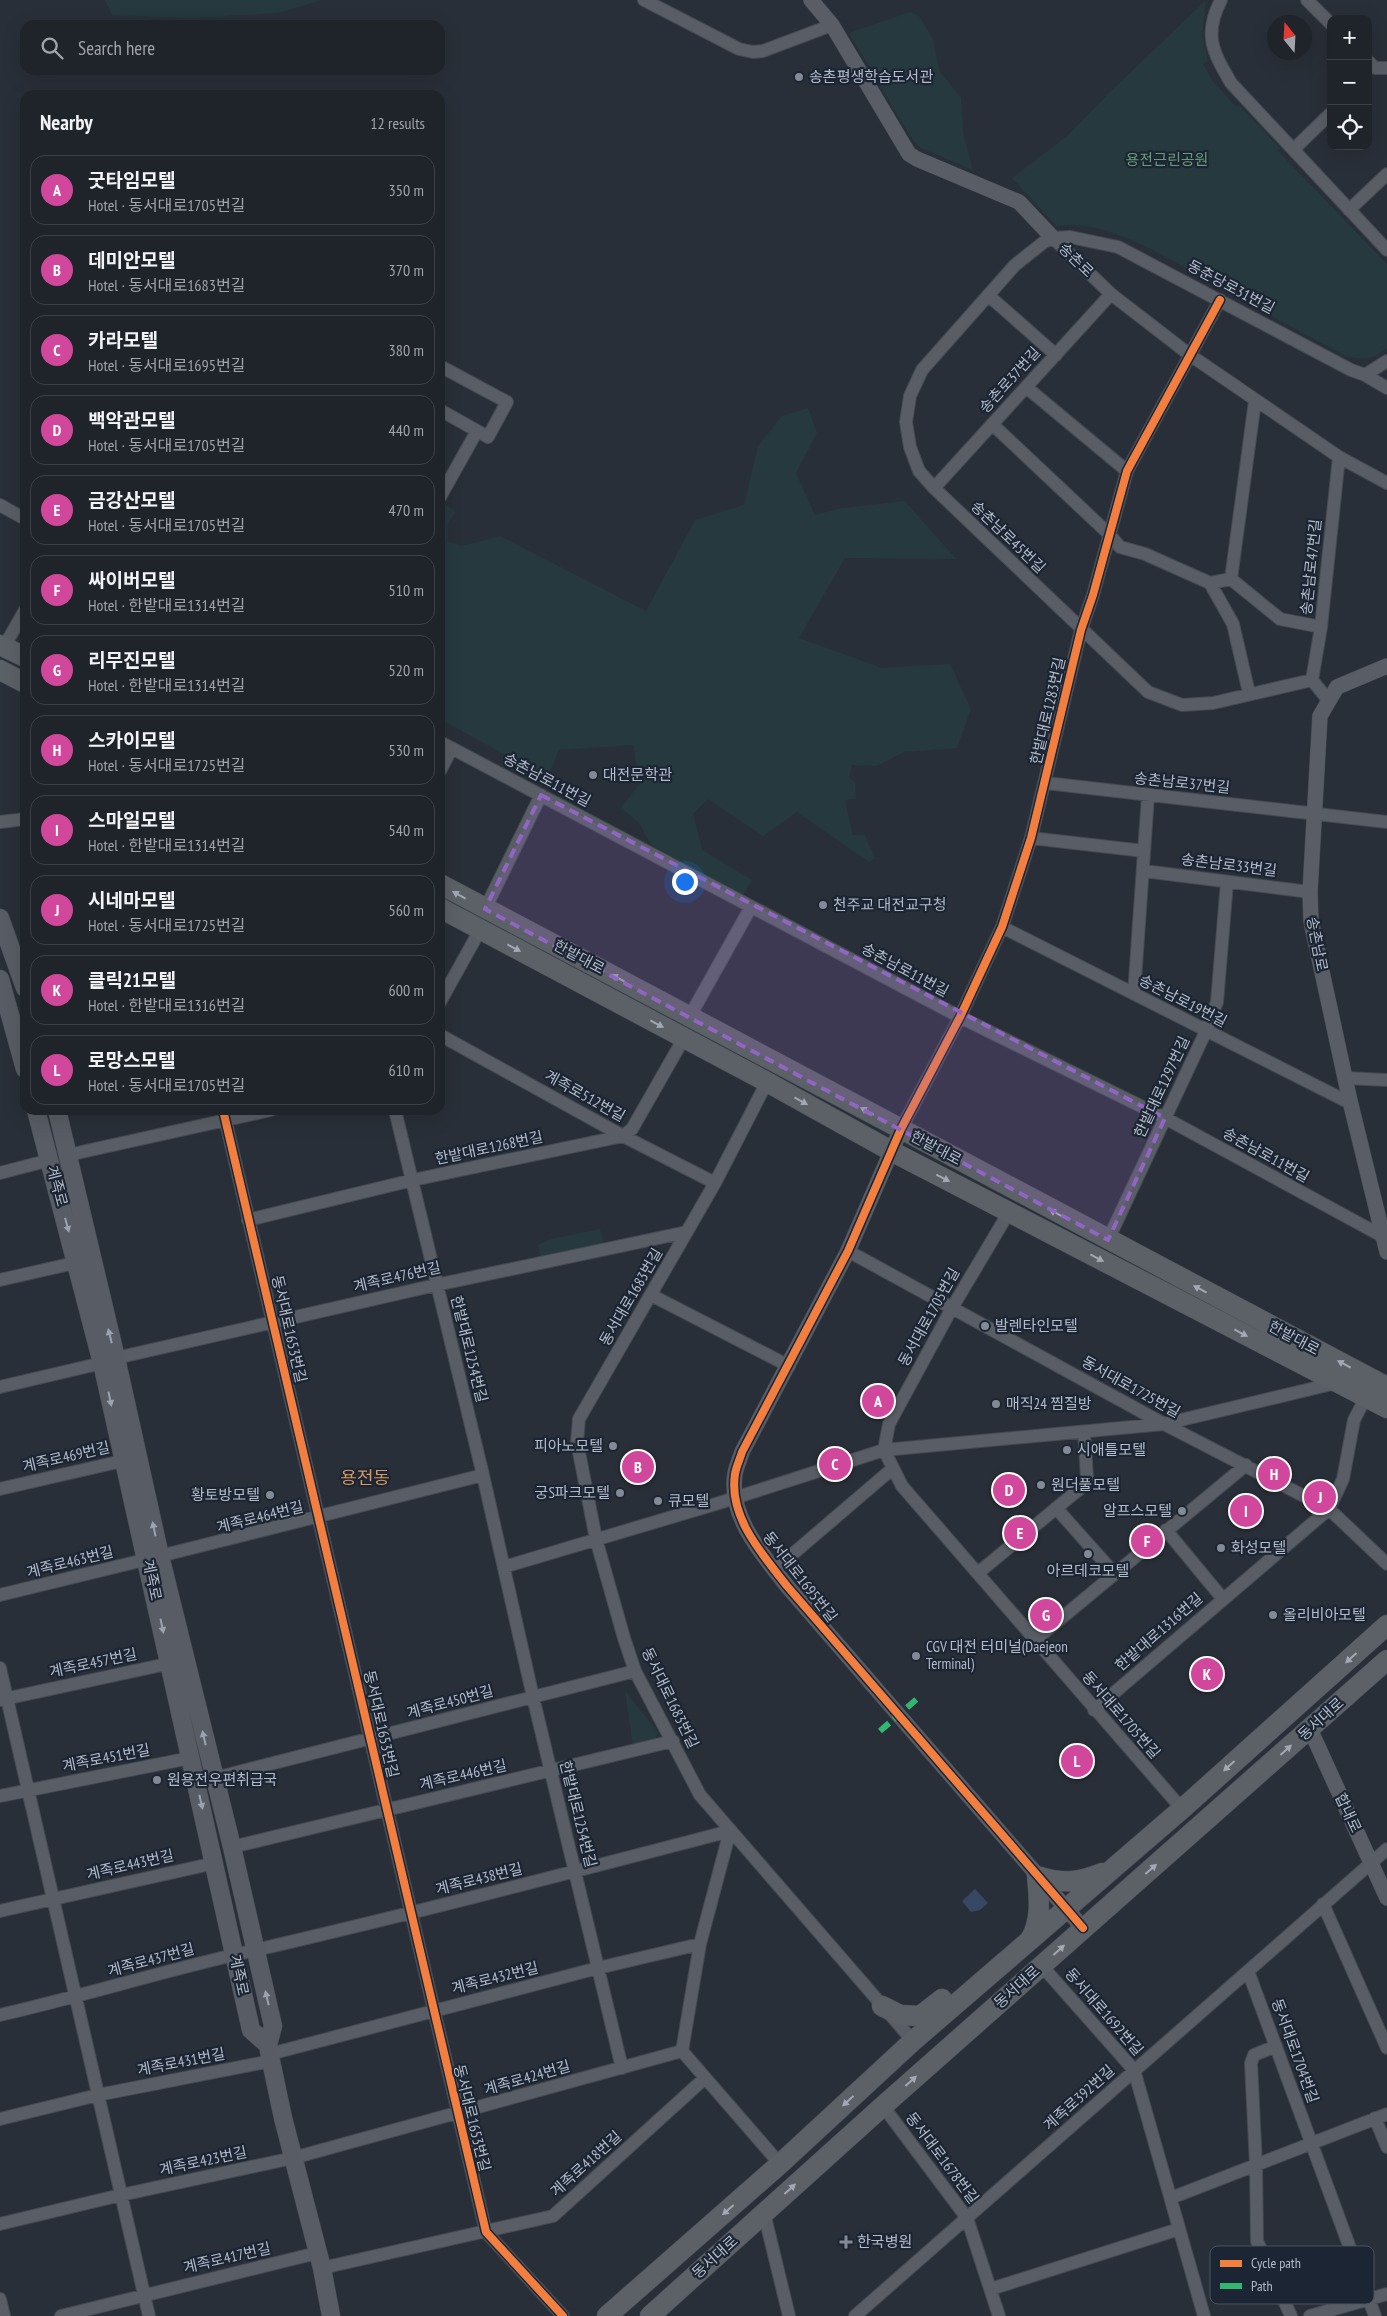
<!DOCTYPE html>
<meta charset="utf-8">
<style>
:root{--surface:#1f232a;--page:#272b32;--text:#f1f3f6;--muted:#a1a4a8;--line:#3c4047;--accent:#2563eb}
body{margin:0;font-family:"PT Sans Narrow","Noto Sans KR",sans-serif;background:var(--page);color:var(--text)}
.controls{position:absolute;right:15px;top:15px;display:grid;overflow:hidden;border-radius:10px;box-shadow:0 5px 20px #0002}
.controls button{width:45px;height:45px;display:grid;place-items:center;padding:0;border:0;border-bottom:1px solid var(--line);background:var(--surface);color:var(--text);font:25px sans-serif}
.compass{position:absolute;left:1267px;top:15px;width:45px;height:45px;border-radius:50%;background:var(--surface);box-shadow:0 5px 20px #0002;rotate:342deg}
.you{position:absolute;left:684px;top:881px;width:18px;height:18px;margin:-12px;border:4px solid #fff;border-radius:50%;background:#1a73e8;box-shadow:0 0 0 8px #1a73e833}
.badge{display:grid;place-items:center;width:32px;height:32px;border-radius:50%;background:var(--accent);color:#fff;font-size:16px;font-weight:700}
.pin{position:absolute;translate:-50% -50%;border:2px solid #fff;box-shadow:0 1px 5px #0006}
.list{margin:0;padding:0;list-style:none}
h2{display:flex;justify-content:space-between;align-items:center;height:65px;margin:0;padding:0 20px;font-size:21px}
h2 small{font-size:16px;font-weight:400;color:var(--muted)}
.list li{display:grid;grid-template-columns:32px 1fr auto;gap:15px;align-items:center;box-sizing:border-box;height:70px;margin:0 10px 10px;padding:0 10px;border:1px solid var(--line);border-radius:15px}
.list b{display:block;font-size:19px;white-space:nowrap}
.list p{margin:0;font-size:16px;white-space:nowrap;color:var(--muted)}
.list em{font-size:16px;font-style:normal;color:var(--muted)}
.icon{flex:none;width:28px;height:28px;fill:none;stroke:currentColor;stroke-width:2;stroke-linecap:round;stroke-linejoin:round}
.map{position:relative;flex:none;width:1387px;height:2316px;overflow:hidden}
.search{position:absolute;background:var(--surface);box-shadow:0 5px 20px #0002;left:20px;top:20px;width:425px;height:55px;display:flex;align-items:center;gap:12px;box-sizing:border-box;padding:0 18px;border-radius:15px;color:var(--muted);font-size:19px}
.panel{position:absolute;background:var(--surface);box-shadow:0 5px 20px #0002;left:20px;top:90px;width:425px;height:1025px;border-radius:15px}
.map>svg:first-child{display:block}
.green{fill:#26393e}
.water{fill:#374864}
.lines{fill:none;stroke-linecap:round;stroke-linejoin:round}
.minor-casing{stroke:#454a51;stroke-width:14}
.tertiary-casing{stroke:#454a51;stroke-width:16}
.secondary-casing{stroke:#454a51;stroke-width:19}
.primary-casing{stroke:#474c55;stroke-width:21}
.minor{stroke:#595e66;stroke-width:12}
.tertiary{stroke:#595e66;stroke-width:15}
.secondary{stroke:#585c64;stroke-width:18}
.primary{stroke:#5c6067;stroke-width:20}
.quiet{stroke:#33b770;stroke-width:6;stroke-dasharray:12 6;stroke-linecap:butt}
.cycleway-casing{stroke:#1c2533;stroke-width:11}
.cycleway{stroke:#f27e40;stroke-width:8}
.oneway{fill:#a2a9b5}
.oneway2{fill:#9ca3b0}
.marked{fill:#9165c3;fill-opacity:0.2;stroke:#9165c3;stroke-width:4;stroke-dasharray:10 6;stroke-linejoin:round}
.poi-dot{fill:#838a96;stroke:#1c2533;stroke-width:2}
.labels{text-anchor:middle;stroke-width:4.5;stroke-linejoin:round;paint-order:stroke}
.poi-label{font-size:15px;fill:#b3bbc9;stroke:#1c2533;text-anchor:start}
.park-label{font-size:15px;fill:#699b76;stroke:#1c2533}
.street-label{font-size:15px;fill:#b3bbc9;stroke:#1c2533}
.quarter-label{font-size:18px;fill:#d8975f;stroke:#1c2533}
.key{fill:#1c2533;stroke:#495260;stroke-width:1}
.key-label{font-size:14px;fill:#b3bbc9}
</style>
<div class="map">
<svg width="1387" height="2316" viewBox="0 0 1387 2316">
<rect width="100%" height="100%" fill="#292f38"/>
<path class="green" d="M105,0H321L279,13L191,18L112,15Z
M1206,0L1202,36L1208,61L1203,64L1212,80L1236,107L1239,105L1280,148L1278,151L1387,264V348C1374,360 1363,360 1346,356C1304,334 1263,311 1221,288C1177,264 1108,217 1056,226L1012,178L1066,137L1111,91Z
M910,12L919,16L933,39L939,70L961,98L963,133L973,170L921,148L913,141L849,33Z
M808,408L817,433L796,473L815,515L842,508L905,501L956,559L845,558L799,638L882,668L950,664L971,709L957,748L904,752L877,766L852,765L849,778L855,781L856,799L845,800L853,835H865L875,858L869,862L797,812L763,836L708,799L693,814L702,850L752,880L743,895L651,845L639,823L621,808L640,783L633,745L559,750L547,778L440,719V511L444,504L456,511L448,523L447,541L462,546L500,536L646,611L695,520L744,505L758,446L782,416Z
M600,1229L606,1251L542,1263L538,1245L551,1239Z
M625,1691L658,1732L655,1743L633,1746Z"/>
<path class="water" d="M975,1889L988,1903L980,1910L971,1912L962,1901Z"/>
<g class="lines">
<defs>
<path id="minor" d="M644,0L739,49L753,52L763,51L832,25
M1221,0C1203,35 1213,52 1231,83L1387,250
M1307,0L1331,24
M1368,61L1375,68H1387
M1294,149L1331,113
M1349,210L1387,174
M1053,238L1111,294L1190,355L1339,457L1387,483
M988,295L1056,355
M440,366L507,402L488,437L440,410
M1365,375L1387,388
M1026,387L1127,471
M992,424L1110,535L1120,547L1145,554L1210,583L1231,579
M934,488L1111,294
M440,497L477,431
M0,505L25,519
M1231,579L1255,401
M1231,579L1280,619L1321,627
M1210,583L1233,624L1249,693
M4,647L25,610
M1312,680L1321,627L1339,457
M1329,701L1312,680L1213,703L1182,705L1148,692L934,488L919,471L910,447L906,422L910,396L922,370L1015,265L1044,242L1053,238L1070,237L1118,247L1351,370L1365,375L1387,361
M440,742L960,1017L1165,1118L1384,1237
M440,771L452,748
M1046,783L1387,822
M0,822L25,819
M1031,838L1144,851
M1144,871L1310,892
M485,909L541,795
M1002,927L1344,1100L1350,1101
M1134,994L1148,796
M440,1002L480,930
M690,1016L751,907
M440,1035L623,1136L715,1183
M1345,1078L1387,1080
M767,1082L715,1183L579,1419L577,1442L596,1539L624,1638L635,1671L700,1795L913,2041
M223,1110L486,2232L563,2316
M395,1110L483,1475L533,1697L622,2068
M901,1129L960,1017L1002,927L1031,838L1081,630L1093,595L1127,471L1220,300
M68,1155L271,1110
M0,1173L50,1160
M248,1220L413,1180L623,1136L632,1129L684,1038
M1108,1240L1206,1031L1217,1002L1227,882
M848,1251L1164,1424L1329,1509L1387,1564
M0,1280L83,1261
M651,1295L789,1366
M116,1358L436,1285L687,1232
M0,1387L102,1363
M884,1450L902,1486L1182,1809
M884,1450L889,1424L952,1308L1009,1212
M0,1489L131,1459
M1056,1508L1114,1573
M1166,1530L1223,1599
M160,1556L483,1475
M504,1567L719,1503L884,1450L1164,1424L1336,1383
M774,1570L892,1469
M978,1573L1083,1486L1087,1477L1084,1432
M0,1595L148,1559
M1035,1640L1246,1465
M0,1668L149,2316
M0,1700L176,1662
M1094,1710L1329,1509L1343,1479L1354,1420L1366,1397
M215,1778L635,1671
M0,1796L190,1758
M232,1847L673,1741
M1323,1904L1387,2048
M0,1911L215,1863
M1041,1965L1134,2070L1204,2316
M1248,1971L1375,2316
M0,2015C79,1997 156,1973 234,1955C400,1917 565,1874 730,1831L700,1944L682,2051
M1276,2046L1254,2055L1251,2063L1256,2165L1257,2241L1291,2316
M682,2051L780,2164
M270,2054L598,1968L700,1944
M883,2106L967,2218L999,2316
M1375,2118L1387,2147
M0,2119L98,2095L271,2061
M1171,2198L1387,2114
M764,2213L789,2316
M0,2224L121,2195L293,2158L682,2051
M322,2268L553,2216L705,2078
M991,2289L1179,2229
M0,2299L4,2316
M61,2316L317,2253
M855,2316L1387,1849
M1310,2316L1387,2294"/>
<path id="tertiary" d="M811,0L832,25L909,154L917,159L1019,202L1053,238
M1387,666L1337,687L1320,716L1310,892L1311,921L1350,1101L1387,1252
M901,1129L848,1251L742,1452C740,1459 736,1467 735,1474C728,1517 763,1555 787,1586L1083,1928
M1310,1729L1387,1898"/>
<path id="secondary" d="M0,918L25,988
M0,979L25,1069
M36,1110L102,1363L251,2030L268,2045
M57,1110L116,1358L160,1556L232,1847L273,2026L268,2045L271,2061L283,2118L322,2268L331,2316"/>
<path id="primary" d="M0,645L25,657
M0,670L25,683
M440,884L1387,1387
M440,908L767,1082L893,1152L1387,1408
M1030,1940C1042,1920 1039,1897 1037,1876C1063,1884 1077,1883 1102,1873
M882,2006L900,2015L920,2016L942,1999
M607,2316L780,2164L913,2041L1182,1809L1387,1625
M650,2316L883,2106L1387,1660"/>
</defs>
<use href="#minor" class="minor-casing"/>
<use href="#tertiary" class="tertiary-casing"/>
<use href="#secondary" class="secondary-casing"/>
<use href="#primary" class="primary-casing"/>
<use href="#minor" class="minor"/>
<use href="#tertiary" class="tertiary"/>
<use href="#secondary" class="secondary"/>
<use href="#primary" class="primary"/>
<path class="quiet" d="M880,1731L918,1698"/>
<defs>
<path id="cycleway" d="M223,1110L486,2232L563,2316
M1083,1928L787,1586C763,1555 728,1517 735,1474C736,1467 740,1459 742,1452L848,1251L901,1129L960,1017L1002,927L1031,838L1081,630L1093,595L1127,471L1220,300"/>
</defs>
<use href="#cycleway" class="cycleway-casing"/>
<use href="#cycleway" class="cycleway"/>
</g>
<defs><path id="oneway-solid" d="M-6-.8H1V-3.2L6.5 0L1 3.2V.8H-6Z" transform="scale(1.25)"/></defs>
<g class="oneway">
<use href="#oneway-solid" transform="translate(459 895) rotate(-151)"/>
<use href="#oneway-solid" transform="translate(514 948) rotate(28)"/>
<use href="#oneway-solid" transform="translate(618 978) rotate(-152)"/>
<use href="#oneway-solid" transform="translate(657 1024) rotate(28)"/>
<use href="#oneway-solid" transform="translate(801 1101) rotate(29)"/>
<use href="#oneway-solid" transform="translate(867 1111) rotate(-152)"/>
<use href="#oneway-solid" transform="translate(943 1178) rotate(27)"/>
<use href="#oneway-solid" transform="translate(1056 1213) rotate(-152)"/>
<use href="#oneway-solid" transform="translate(1097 1258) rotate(28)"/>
<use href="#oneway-solid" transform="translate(1200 1289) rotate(-152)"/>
<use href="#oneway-solid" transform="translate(1241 1333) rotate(28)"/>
<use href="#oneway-solid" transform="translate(1344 1364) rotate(-152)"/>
<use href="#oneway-solid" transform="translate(1351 1658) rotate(138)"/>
<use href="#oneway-solid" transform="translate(1286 1750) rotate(-42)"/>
<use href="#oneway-solid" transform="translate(1229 1766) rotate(138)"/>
<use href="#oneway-solid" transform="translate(1151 1869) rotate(-41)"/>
<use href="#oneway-solid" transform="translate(1059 1950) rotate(-42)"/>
<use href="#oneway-solid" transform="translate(911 2081) rotate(-42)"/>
<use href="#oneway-solid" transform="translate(848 2101) rotate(137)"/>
<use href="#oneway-solid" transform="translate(790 2189) rotate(-42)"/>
<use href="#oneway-solid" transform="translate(728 2210) rotate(139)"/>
</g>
<g class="oneway2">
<use href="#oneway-solid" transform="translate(67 1225) rotate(75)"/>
<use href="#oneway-solid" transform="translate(110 1336) rotate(-104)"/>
<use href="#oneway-solid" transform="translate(110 1399) rotate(78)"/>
<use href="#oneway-solid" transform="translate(154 1529) rotate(-102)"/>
<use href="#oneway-solid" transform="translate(162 1626) rotate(78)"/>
<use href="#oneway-solid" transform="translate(204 1738) rotate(-103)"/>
<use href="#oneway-solid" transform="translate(201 1802) rotate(77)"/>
<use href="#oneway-solid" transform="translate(267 1998) rotate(-103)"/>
</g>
<path class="marked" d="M541,795L1165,1118L1108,1240L485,909Z"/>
<g class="poi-dot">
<circle cx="799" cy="77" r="5"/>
<circle cx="593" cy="775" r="5"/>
<circle cx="823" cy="905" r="5"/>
<circle cx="985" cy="1326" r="5"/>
<circle cx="996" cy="1404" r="5"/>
<circle cx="613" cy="1446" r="5"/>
<circle cx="1067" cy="1450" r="5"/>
<circle cx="1041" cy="1485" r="5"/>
<circle cx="620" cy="1493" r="5"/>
<circle cx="270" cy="1495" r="5"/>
<circle cx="658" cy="1501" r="5"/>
<circle cx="1182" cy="1511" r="5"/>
<circle cx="1221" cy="1548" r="5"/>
<circle cx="1088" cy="1554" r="5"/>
<circle cx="1273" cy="1615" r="5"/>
<circle cx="916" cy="1656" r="5"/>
<circle cx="157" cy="1780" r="5"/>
<path d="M843.5 2234.5h5v5h5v5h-5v5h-5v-5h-5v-5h5z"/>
</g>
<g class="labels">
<g class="poi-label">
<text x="809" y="82">송촌평생학습도서관</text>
<text x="603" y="780">대전문학관</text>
<text x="833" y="910">천주교 대전교구청</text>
<text x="995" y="1331">발렌타인모텔</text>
<text x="1006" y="1409">매직24 찜질방</text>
<text x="603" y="1451" text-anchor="end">피아노모텔</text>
<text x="1077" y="1455">시애틀모텔</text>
<text x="1051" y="1490">원더풀모텔</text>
<text x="610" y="1498" text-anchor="end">궁S파크모텔</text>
<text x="260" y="1500" text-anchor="end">황토방모텔</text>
<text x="668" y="1506">큐모텔</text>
<text x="1172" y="1516" text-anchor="end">알프스모텔</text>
<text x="1231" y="1553">화성모텔</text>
<text x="1088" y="1576" text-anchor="middle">아르데코모텔</text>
<text x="1283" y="1620">올리비아모텔</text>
<text x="926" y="1652">CGV 대전 터미널(Daejeon<tspan x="926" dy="17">Terminal)</tspan></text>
<text x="167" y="1785">원용전우편취급국</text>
<text x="857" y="2247">한국병원</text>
</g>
<g class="park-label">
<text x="1167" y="165">용전근린공원</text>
</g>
<g class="street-label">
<text transform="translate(1076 260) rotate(44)" y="5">송촌로</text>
<text transform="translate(1231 287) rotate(28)" y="5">동춘당로31번길</text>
<text transform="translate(1010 380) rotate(-48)" y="5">송촌로37번길</text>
<text transform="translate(1008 537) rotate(44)" y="5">송촌남로45번길</text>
<text transform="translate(1311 567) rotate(-84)" y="5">송촌남로47번길</text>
<text transform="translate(1048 711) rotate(-77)" y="5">한밭대로1283번길</text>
<text transform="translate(547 780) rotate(28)" y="5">송촌남로11번길</text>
<text transform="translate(1182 783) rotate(6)" y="5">송촌남로37번길</text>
<text transform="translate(1229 865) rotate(7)" y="5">송촌남로33번길</text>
<text transform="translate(1317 944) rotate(79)" y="5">송촌남로</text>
<text transform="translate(579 957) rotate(28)" y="5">한밭대로</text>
<text transform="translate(905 970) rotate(28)" y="5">송촌남로11번길</text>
<text transform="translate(1183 1001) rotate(27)" y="5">송촌남로19번길</text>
<text transform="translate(1162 1087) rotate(-65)" y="5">한밭대로1297번길</text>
<text transform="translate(585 1096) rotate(29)" y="5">계족로512번길</text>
<text transform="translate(489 1148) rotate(-12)" y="5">한밭대로1268번길</text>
<text transform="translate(936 1148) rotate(28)" y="5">한밭대로</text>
<text transform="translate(1266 1155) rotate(29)" y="5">송촌남로11번길</text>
<text transform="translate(57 1186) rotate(75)" y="5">계족로</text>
<text transform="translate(397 1277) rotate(-13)" y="5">계족로476번길</text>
<text transform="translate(631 1297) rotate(-60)" y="5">동서대로1683번길</text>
<text transform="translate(929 1317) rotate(-61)" y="5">동서대로1705번길</text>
<text transform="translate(289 1329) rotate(77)" y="5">동서대로1653번길</text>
<text transform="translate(1294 1338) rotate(28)" y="5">한밭대로</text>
<text transform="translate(469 1349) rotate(76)" y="5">한밭대로1254번길</text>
<text transform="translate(1131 1387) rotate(29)" y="5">동서대로1725번길</text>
<text transform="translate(66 1457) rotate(-13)" y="5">계족로469번길</text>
<text transform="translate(260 1517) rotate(-14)" y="5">계족로464번길</text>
<text transform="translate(70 1562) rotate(-14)" y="5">계족로463번길</text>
<text transform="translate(800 1577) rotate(52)" y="5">동서대로1695번길</text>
<text transform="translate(152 1580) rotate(78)" y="5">계족로</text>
<text transform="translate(1159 1632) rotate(-41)" y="5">한밭대로1316번길</text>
<text transform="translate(93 1663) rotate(-12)" y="5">계족로457번길</text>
<text transform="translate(670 1698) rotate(64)" y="5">동서대로1683번길</text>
<text transform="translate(450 1702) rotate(-15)" y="5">계족로450번길</text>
<text transform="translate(1121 1715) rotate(49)" y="5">동서대로1705번길</text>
<text transform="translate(1321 1719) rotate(-42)" y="5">동서대로</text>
<text transform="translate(381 1724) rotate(77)" y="5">동서대로1653번길</text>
<text transform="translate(106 1758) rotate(-11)" y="5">계족로451번길</text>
<text transform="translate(463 1775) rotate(-13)" y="5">계족로446번길</text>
<text transform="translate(1348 1813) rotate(65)" y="5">합내로</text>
<text transform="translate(578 1814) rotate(76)" y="5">한밭대로1254번길</text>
<text transform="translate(130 1865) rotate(-13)" y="5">계족로443번길</text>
<text transform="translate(479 1879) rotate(-14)" y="5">계족로438번길</text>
<text transform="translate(151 1960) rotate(-15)" y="5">계족로437번길</text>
<text transform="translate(239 1975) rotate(78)" y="5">계족로</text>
<text transform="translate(495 1978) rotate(-14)" y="5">계족로432번길</text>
<text transform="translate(1017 1987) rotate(-42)" y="5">동서대로</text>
<text transform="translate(1104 2012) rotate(49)" y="5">동서대로1692번길</text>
<text transform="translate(1295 2051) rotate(70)" y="5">동서대로1704번길</text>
<text transform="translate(181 2062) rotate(-11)" y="5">계족로431번길</text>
<text transform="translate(527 2078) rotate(-16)" y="5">계족로424번길</text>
<text transform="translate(1079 2098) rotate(-42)" y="5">계족로392번길</text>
<text transform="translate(472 2118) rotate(76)" y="5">동서대로1653번길</text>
<text transform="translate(942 2158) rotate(53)" y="5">동서대로1678번길</text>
<text transform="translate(203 2161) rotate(-12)" y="5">계족로423번길</text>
<text transform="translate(586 2164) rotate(-42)" y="5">계족로418번길</text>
<text transform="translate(715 2257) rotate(-42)" y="5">동서대로</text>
<text transform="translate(227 2258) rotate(-13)" y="5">계족로417번길</text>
</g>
<g class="quarter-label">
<text x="365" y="1484">용전동</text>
</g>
</g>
<rect x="1210" y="2246" width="164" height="58" rx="8" class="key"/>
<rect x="1220" y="2260" width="22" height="7" fill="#f27e40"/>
<rect x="1220" y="2283" width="22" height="6" fill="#33b770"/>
<g class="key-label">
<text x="1251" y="2268">Cycle path</text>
<text x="1251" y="2291">Path</text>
</g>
</svg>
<div class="controls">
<button>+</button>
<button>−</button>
<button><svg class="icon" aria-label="locate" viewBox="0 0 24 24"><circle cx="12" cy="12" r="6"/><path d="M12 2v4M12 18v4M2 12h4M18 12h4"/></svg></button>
</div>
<svg class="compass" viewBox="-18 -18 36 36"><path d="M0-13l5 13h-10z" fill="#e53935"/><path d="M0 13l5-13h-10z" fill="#a1a4a8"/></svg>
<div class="you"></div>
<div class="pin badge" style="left:878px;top:1401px;background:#d1479c">A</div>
<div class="pin badge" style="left:638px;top:1467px;background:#d1479c">B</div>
<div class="pin badge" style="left:835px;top:1464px;background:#d1479c">C</div>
<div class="pin badge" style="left:1009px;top:1490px;background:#d1479c">D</div>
<div class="pin badge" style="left:1020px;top:1533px;background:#d1479c">E</div>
<div class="pin badge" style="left:1147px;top:1541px;background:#d1479c">F</div>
<div class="pin badge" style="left:1046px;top:1615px;background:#d1479c">G</div>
<div class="pin badge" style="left:1274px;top:1474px;background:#d1479c">H</div>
<div class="pin badge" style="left:1246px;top:1511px;background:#d1479c">I</div>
<div class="pin badge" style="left:1320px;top:1497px;background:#d1479c">J</div>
<div class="pin badge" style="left:1207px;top:1674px;background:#d1479c">K</div>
<div class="pin badge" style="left:1077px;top:1761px;background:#d1479c">L</div>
<div class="search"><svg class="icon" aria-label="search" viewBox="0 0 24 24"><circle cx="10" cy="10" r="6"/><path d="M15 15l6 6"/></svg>Search here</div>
<section class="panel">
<h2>Nearby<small>12 results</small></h2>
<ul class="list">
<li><span class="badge" style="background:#d1479c">A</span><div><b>굿타임모텔</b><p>Hotel · 동서대로1705번길</p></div><em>350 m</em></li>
<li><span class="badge" style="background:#d1479c">B</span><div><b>데미안모텔</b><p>Hotel · 동서대로1683번길</p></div><em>370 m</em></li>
<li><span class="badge" style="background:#d1479c">C</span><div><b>카라모텔</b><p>Hotel · 동서대로1695번길</p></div><em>380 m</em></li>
<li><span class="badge" style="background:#d1479c">D</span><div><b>백악관모텔</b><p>Hotel · 동서대로1705번길</p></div><em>440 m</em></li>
<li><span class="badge" style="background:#d1479c">E</span><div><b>금강산모텔</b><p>Hotel · 동서대로1705번길</p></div><em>470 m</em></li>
<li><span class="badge" style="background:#d1479c">F</span><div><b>싸이버모텔</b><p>Hotel · 한밭대로1314번길</p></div><em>510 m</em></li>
<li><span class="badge" style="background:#d1479c">G</span><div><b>리무진모텔</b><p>Hotel · 한밭대로1314번길</p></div><em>520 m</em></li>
<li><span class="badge" style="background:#d1479c">H</span><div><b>스카이모텔</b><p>Hotel · 동서대로1725번길</p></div><em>530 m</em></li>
<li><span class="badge" style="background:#d1479c">I</span><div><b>스마일모텔</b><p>Hotel · 한밭대로1314번길</p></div><em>540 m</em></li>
<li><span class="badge" style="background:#d1479c">J</span><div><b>시네마모텔</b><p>Hotel · 동서대로1725번길</p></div><em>560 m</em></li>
<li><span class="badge" style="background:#d1479c">K</span><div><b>클릭21모텔</b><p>Hotel · 한밭대로1316번길</p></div><em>600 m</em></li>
<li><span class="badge" style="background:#d1479c">L</span><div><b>로망스모텔</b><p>Hotel · 동서대로1705번길</p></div><em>610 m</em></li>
</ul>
</section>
</div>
